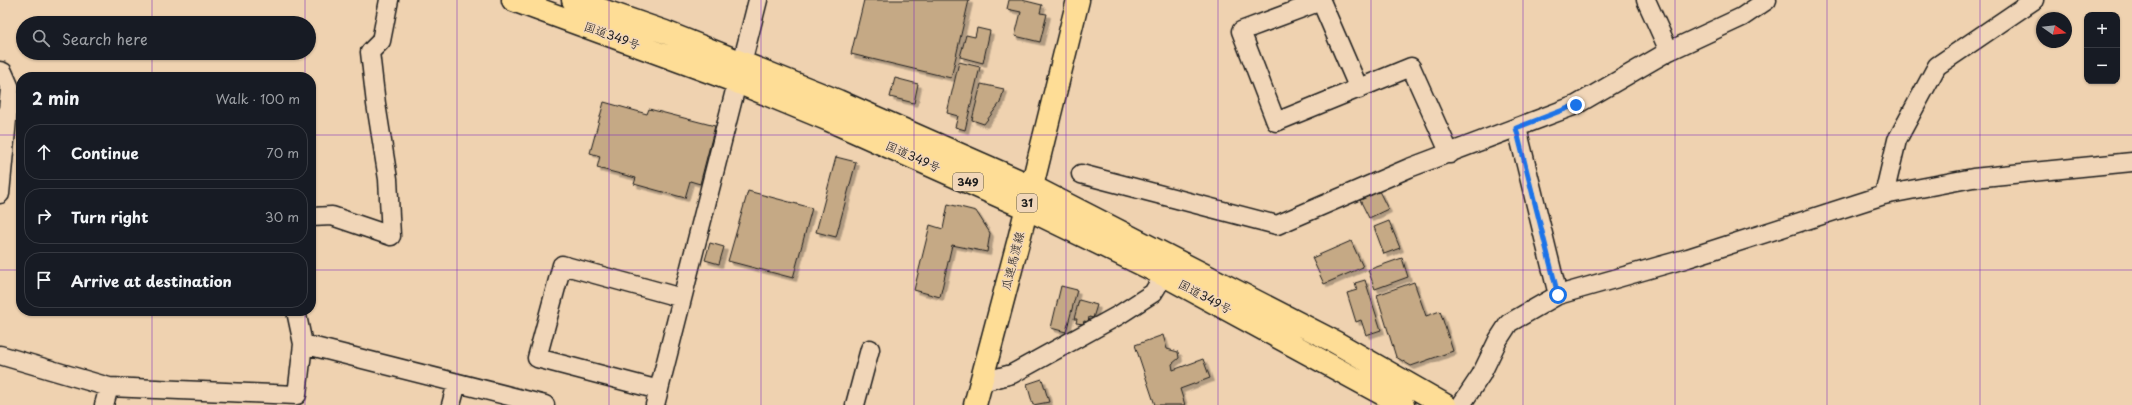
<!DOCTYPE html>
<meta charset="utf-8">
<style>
:root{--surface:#171b24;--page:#242831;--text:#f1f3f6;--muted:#9ea1a6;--line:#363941}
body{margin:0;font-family:"Playpen Sans","Klee One",sans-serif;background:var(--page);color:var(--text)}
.controls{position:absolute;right:12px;top:12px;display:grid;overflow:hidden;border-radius:8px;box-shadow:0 1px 3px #0004}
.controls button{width:36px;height:36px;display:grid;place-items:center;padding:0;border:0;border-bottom:1px solid var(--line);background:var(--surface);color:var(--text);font:20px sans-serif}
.compass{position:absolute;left:2036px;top:12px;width:36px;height:36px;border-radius:50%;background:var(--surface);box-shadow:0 1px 3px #0004;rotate:104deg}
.stop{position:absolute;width:12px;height:12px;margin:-9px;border:3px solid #1a73e8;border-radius:50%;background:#fff}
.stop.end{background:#1a73e8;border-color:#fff;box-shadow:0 1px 4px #0008}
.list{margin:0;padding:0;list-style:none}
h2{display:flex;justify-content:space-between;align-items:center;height:52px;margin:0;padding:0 16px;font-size:17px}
h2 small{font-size:13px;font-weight:400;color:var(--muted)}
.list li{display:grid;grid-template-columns:26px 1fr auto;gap:12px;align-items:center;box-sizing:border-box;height:56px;margin:0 8px 8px;padding:0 8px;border:1px solid var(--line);border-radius:16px}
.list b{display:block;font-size:15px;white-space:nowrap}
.list em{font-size:13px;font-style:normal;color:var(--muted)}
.icon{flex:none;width:22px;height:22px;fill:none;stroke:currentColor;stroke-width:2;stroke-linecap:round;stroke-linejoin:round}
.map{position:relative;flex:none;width:2132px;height:405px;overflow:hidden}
.search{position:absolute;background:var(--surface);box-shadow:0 1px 3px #0004;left:16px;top:16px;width:300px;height:44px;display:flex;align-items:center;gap:10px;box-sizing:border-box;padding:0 14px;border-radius:22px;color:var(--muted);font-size:15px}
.panel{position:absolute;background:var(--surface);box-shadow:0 1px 3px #0004;left:16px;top:72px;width:300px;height:244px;border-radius:16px}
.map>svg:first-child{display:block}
.building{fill:#c5a985;stroke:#1c1c1c;filter:url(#shadow)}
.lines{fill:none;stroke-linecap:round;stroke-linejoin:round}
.minor-casing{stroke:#1c1c1c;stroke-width:21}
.major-casing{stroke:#1c1c1c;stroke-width:25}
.highway-casing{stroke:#1c1c1c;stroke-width:25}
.minor{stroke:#f1d6b8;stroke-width:18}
.major{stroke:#fedd96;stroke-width:22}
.highway{stroke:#fedd96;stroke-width:22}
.route{stroke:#1a73e8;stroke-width:5}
.grid{fill:none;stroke:#7b2cbf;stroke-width:1;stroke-opacity:0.55}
.labels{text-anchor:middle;stroke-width:3;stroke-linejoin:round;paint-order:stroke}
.shield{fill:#f1d6b8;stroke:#5c544b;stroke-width:1}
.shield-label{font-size:11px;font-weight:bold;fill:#1c1c1c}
.street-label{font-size:12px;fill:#1c1c1c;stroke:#f1d6b8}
</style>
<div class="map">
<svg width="2132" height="405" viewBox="0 0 2132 405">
<defs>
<filter id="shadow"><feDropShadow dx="3.5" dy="3.5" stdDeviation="0" flood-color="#0004"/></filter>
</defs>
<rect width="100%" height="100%" fill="#efd2b0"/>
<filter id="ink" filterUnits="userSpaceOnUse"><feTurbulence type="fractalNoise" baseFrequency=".025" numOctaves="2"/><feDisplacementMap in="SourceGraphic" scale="8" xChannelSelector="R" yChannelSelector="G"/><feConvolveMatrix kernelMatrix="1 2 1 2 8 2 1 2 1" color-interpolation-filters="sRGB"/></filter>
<g filter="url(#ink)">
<path class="building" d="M864,0H969L951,78L851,54Z
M1009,0H1022L1042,5L1040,13L1047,14L1040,42L1015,36L1021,12L1007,9Z
M977,28L990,31L983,63L960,57L966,35L975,37Z
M959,62L980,67L965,130L955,127L958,116L947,113Z
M895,78L918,84L914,103L890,97Z
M981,84L1004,89L1000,103L984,124L972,120Z
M604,102L647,114L649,109L715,126L700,184L690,181L685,198L634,184L636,178L597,168L600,156L590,153Z
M836,157L856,162L836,237L816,232Z
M748,191L812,208L793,278L728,261Z
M1379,191L1388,209L1369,218L1360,200Z
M948,204L976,211L990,233L987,252L952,245L940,297L914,290L930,225L943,229Z
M1389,221L1400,248L1384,254L1374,227Z
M1351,241L1363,267L1324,284L1312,258Z
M710,243L724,247L719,264L705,260Z
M1402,258L1408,277L1375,289L1368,270Z
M1365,280L1381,330L1366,335L1361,320L1356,322L1347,293L1357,290L1355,283Z
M1414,282L1426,316L1440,311L1453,351L1411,366L1396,357L1377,295Z
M1061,286L1077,290L1066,332L1051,328Z
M1079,300L1097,305L1093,318L1089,317L1088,322L1084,321L1083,324L1076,323L1077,319H1074Z
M1163,335L1167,349L1178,352L1179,358L1172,364L1173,370L1203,359L1210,378L1180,389L1185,405H1155L1135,345Z
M1042,379L1049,402L1033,405L1027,384Z"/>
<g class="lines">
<defs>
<path id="minor" d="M1646,0L1669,51
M0,71L3,72L10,88L0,194
M1359,89L1321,1L1241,31L1276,122L1411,67L1450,154
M1517,128L1558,295
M1081,174L1277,225L1409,168L1576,105L1669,51L1742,17L1767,0
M1884,195L1897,140L1937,66L2034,0
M311,217L332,216L391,236L388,179L376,104L370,52L381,41L389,0
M303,344L545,405
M0,355L109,387L104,405
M982,382L1012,374L1119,315L1153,293L1164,275
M109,387L297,395L303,344L296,311
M659,390L537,358L562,265L682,298
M451,405L457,383
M655,405L758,0
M855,405L870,349
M1461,405L1481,375L1498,340L1509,323L1558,295L1688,258L1884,195L1973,178L2132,162"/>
<path id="major" d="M975,405L1019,239L1078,0"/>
<path id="highway" d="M513,0L737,82L829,120L1026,208L1164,275L1403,405
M573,0L665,32L838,101L1031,186L1335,342L1445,405"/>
</defs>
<use href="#minor" class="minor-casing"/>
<use href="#major" class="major-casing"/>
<use href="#highway" class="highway-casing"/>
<use href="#minor" class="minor"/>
<use href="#major" class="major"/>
<use href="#highway" class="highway"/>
</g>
</g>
<g class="lines" filter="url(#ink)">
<path class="route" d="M1558,295L1516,128L1576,105"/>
</g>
<path class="grid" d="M152,0V23M305,0V23M457,0V405M609,0V405M761,0V405M914,0V405M1066,0V405M1218,0V405M1371,0V405M1523,0V405M1675,0V405M1827,0V405M1980,0V405M152,53V77M305,53V77M0,135H21M311,135H2132M0,270H21M311,270H2132M152,311V405M305,311V405"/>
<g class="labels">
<g class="shield">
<rect x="953" y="173" width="30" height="18" rx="3"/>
<rect x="1017" y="194" width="20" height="18" rx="3"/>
</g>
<g class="shield-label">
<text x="968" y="186">349</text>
<text x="1027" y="207">31</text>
</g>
<g class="street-label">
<text transform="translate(612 36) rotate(20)" y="4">国道349号</text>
<text transform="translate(913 157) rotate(24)" y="4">国道349号</text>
<text transform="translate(1013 261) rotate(-76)" y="4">瓜連馬渡線</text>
<text transform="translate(1205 297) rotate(28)" y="4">国道349号</text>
</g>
</g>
</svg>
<div class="controls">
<button>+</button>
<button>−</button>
</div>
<svg class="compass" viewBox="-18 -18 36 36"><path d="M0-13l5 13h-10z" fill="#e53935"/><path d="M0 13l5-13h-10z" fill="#9ea1a6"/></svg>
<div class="stop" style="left:1558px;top:295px"></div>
<div class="stop end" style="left:1576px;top:105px"></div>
<div class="search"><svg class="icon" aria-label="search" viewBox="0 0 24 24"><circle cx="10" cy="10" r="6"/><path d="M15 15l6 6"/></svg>Search here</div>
<section class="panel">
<h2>2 min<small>Walk · 100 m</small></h2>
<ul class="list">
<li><svg class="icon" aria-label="ahead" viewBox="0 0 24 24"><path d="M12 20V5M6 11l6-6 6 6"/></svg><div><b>Continue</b></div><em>70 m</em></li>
<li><svg class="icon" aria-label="right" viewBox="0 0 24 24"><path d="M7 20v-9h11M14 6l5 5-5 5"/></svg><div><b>Turn right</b></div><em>30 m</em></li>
<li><svg class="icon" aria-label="arrive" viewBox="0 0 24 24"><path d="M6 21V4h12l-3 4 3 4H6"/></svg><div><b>Arrive at destination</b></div></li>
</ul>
</section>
</div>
